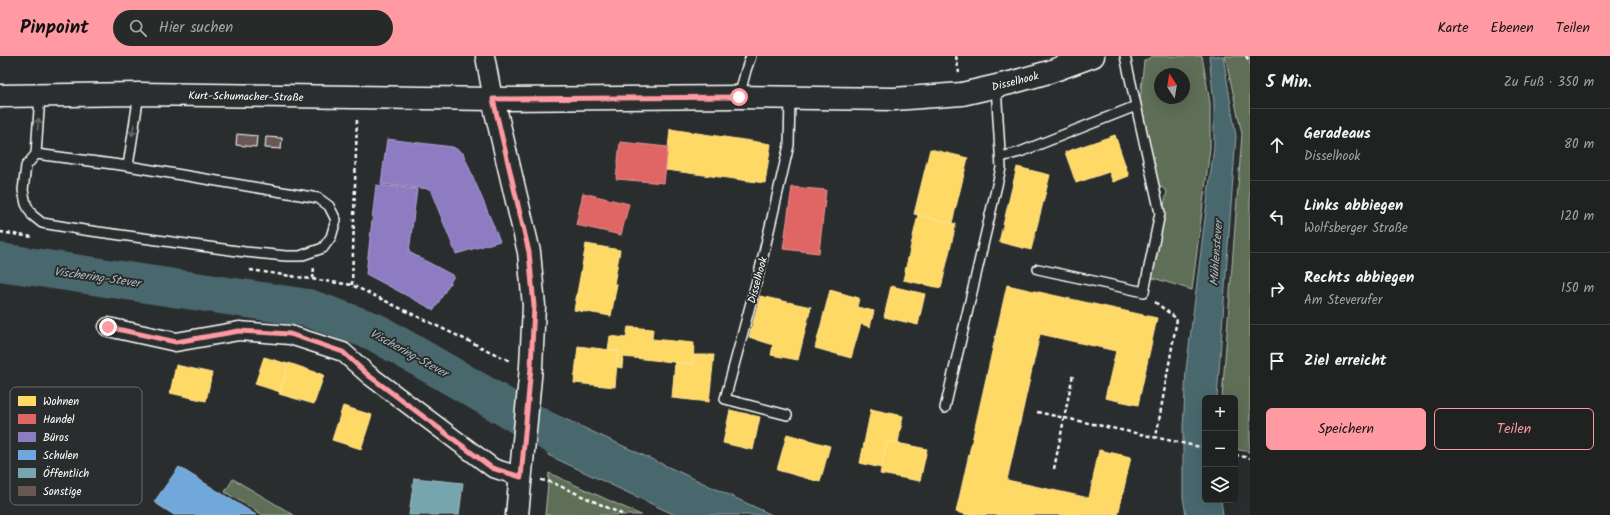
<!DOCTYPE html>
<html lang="de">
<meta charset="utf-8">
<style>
:root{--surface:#202222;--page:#282a2a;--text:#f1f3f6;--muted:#a2a4a5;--line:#3d3f40;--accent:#ff9aa2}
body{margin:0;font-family:Kalam,sans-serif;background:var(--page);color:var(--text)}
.controls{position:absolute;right:12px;bottom:12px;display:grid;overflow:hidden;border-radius:6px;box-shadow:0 4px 16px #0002}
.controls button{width:36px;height:36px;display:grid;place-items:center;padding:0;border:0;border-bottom:1px solid var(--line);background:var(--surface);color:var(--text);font:20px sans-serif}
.compass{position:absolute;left:1154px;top:12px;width:36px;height:36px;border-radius:50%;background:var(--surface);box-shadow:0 4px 16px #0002;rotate:348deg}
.stop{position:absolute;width:12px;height:12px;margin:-9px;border:3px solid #ff9aa2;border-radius:50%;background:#fff}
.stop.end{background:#ff9aa2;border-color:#fff;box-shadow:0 1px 4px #0008}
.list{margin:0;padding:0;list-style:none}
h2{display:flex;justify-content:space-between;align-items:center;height:52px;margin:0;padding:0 16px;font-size:17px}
h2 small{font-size:13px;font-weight:400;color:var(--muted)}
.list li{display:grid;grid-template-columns:26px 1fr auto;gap:12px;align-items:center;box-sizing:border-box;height:72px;padding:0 16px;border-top:1px solid var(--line)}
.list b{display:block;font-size:15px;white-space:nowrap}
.list p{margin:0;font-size:13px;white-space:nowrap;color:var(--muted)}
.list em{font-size:13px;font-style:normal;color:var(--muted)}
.actions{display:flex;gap:8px;padding:12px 16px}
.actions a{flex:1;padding:9px 0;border:1px solid var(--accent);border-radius:6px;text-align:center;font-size:14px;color:var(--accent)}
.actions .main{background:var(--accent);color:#111}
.icon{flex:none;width:22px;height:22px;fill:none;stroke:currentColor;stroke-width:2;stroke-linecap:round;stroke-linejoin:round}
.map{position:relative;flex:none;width:1250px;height:459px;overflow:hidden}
header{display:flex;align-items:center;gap:24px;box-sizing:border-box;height:56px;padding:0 20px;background:var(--accent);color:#111}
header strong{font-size:19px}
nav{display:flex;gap:22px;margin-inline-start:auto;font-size:14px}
.search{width:280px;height:36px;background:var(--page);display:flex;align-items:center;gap:10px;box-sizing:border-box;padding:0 14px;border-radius:22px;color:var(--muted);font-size:15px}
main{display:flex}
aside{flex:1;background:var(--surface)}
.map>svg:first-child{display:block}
.green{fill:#5e6e57;stroke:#aeb6ab;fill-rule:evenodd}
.water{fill:#4a676d;stroke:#92a4a7}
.homes{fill:#ffd966;stroke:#ffe494}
.shops{fill:#e06666;stroke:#e99494}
.offices{fill:#8e7cc3;stroke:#b0a3d5}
.schools{fill:#6fa8dc;stroke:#9ac2e6}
.public{fill:#76a5af;stroke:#9fc0c7}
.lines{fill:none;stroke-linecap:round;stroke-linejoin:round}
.river{stroke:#4a676d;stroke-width:38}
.building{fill:#695852;stroke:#fff}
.service-casing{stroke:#fff;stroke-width:12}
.minor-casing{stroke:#fff;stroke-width:21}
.secondary-casing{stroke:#fff;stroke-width:25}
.primary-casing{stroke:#fff;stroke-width:25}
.path{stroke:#fff;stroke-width:2.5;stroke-dasharray:4 3;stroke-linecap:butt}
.service{stroke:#2a2d2e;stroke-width:9}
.minor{stroke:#2a2d2e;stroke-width:18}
.secondary{stroke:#2a2d2e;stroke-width:22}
.primary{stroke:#2a2d2e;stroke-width:22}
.oneway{stroke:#6a6c6d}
.route{stroke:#ff9aa2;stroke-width:5}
.labels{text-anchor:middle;stroke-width:4;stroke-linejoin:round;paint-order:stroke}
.street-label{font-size:11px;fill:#fff;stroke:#2a2d2e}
.water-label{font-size:12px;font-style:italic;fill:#aebbbd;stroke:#2a2d2e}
.key{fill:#2a2d2e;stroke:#6a6c6d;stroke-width:1}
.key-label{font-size:11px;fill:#fff}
</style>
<header>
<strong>Pinpoint</strong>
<div class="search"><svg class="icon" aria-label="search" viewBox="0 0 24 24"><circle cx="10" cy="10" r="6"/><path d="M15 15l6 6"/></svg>Hier suchen</div>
<nav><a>Karte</a><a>Ebenen</a><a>Teilen</a></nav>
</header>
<main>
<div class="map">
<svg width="1250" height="459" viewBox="0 0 1250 459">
<rect width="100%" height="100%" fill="#2a2d2e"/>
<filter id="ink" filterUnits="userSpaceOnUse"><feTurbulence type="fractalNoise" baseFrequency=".025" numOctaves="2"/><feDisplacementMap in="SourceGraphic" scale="8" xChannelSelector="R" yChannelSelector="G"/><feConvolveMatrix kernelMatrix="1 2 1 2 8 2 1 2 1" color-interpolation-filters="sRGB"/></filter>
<g filter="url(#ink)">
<path class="green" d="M1153,0H1202L1210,47V92L1192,234L1150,221L1167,135L1157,128L1139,53L1144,5ZM1160,18H1184V42H1160Z
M1225,0H1250V396L1235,393V342H1222L1242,78Z
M549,417L641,459H545Z
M233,423L294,459H263L225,436Z"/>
<path class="water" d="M1209,0H1223L1236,80L1217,342H1205V444H1221L1223,459H1186L1183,441V374L1186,314L1214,91V47Z
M552,357L772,459H675L548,399Z"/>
<path class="homes" d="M670,73L771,88L765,127L666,114Z
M1115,79L1129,120L1113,126L1109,116L1076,127L1065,96Z
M930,93L968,102L952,167L914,158Z
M1017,111L1050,119L1031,194L999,186Z
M918,159L956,168L941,232L903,224Z
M586,188L620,194L614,228H617L611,260L574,254Z
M1007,229L1157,262L1138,349L1105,342L1116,295L1040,278L1007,424L1089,442L1099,394L1131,401L1118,459H968L956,456Z
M891,230L925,238L918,269L884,261Z
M830,234L859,242L857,251L874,255L870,271L861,268L851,302L815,292Z
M760,240L811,251L798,304L771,299L773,289L749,281Z
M628,271L653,273L652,283L694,287L693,308L623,301L622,312L617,311L618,295L608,294L610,280L626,282Z
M578,290L618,295L615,331L574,327Z
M694,299H714L709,346L672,342L675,306L693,308Z
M264,301L288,308L280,336L255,328Z
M289,307L324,319L314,348L279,338Z
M176,309L212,317L206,345L170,337Z
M343,350L372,359L361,393L332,384Z
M871,353L903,360L898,387L887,385L881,412L860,407Z
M730,354L760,361L753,394L723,387Z
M787,378L830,390L820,426L777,414Z
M887,385L927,393L920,425L880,418Z"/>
<path class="shops" d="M620,86L668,91L664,127L616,123Z
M792,131L826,134L819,197L783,193Z
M583,137L629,148L621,179L576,169Z"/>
<path class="offices" d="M387,83L453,91L463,97L500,185L456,198L430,133L381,128Z
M376,129L417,133L409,196L454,220L434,254L366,218Z"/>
<path class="schools" d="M179,411L256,459H174L154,446Z"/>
<path class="public" d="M414,422L463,427L459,459H409Z"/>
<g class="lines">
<path class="river" d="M0,206L308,252L375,276L550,377L597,400"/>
</g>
<path class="building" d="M237,78L257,80L256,91L236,89Z
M266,81L282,82L281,93L265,92Z"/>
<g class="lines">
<defs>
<path id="service" d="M739,41L746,14L751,0
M36,98L128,110L318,142L329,150L336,164L331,181L323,192L300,200H286L245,196L84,174L42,167L32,159L26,148L23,134L26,110L36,98L40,39
M1001,101L1020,96L1136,50
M128,110L139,38
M1038,213L1144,236L1160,157L1125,0
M945,352L1001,112L996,30
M787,359L725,343L761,209L789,89L790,42"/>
<path id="minor" d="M485,0L493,43
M108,271L176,286L239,275L290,279L343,296L369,319L493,412L521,421"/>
<path id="secondary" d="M493,43L529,196L534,250L531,311L517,459"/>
<path id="primary" d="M0,40L139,38L493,43L739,41L894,43L962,38L1010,27L1049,16L1093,0"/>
</defs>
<use href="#service" class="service-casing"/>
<use href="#minor" class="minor-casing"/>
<use href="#secondary" class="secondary-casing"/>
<use href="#primary" class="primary-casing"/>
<path class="path" d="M956,0L959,17
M1246,0L1250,6
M0,176L33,181
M250,214L352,229L510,305
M313,223L314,210
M352,229L357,62
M1155,246L1177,263L1156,381
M1037,356L1205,392
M1235,399L1250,402
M1054,413L1073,318
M541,424L551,426L624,459"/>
<use href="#service" class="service"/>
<use href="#minor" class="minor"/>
<use href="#secondary" class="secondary"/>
<use href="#primary" class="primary"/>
</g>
<defs><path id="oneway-shaft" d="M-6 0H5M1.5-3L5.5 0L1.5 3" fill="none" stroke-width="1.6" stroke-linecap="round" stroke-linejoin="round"/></defs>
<g class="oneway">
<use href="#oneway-shaft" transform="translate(38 68) rotate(-85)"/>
<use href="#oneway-shaft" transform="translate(133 74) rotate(99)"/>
</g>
</g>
<g class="lines" filter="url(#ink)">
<path class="route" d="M108,271L176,286L239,275L290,278L343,296L368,319L492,412L521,421L531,311L534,250L529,196L493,43L739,41"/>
</g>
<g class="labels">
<g class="street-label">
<text transform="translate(1015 25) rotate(-14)" y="4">Disselhook</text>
<text transform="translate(246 40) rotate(1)" y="4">Kurt-Schumacher-Straße</text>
<text transform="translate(757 224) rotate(-75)" y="4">Disselhook</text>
</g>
<g class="water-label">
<text transform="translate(1216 197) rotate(-86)" y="4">Mühlenstever</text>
<text transform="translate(97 221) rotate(8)" y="4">Vischering-Stever</text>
<text transform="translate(409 297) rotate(29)" y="4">Vischering-Stever</text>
</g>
</g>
<rect x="10" y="331" width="132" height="118" rx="6" class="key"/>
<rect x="18" y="340" width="18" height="10" fill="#ffd966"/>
<rect x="18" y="358" width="18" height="10" fill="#e06666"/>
<rect x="18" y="376" width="18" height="10" fill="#8e7cc3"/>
<rect x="18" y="394" width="18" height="10" fill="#6fa8dc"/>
<rect x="18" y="412" width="18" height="10" fill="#76a5af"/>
<rect x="18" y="430" width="18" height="10" fill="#695852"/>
<g class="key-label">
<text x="43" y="349">Wohnen</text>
<text x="43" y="367">Handel</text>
<text x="43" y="385">Büros</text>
<text x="43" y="403">Schulen</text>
<text x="43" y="421">Öffentlich</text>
<text x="43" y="439">Sonstige</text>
</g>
</svg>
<div class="controls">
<button>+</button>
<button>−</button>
<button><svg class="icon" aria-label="layers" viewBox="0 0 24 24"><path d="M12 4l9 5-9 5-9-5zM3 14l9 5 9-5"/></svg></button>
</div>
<svg class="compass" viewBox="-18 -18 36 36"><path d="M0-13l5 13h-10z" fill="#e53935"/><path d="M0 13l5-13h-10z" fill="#a2a4a5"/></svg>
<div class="stop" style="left:739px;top:41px"></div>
<div class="stop end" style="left:108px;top:271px"></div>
</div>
<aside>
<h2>5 Min.<small>Zu Fuß · 350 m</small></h2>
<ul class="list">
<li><svg class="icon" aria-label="ahead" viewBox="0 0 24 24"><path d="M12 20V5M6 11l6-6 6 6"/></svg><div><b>Geradeaus</b><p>Disselhook</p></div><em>80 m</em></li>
<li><svg class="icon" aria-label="left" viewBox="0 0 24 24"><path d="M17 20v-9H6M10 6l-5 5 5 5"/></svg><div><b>Links abbiegen</b><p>Wolfsberger Straße</p></div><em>120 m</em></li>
<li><svg class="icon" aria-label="right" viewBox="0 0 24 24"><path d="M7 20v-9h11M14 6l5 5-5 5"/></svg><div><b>Rechts abbiegen</b><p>Am Steverufer</p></div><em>150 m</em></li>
<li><svg class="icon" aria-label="arrive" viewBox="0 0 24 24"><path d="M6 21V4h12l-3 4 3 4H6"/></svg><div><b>Ziel erreicht</b></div></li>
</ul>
<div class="actions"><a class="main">Speichern</a><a>Teilen</a></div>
</aside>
</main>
